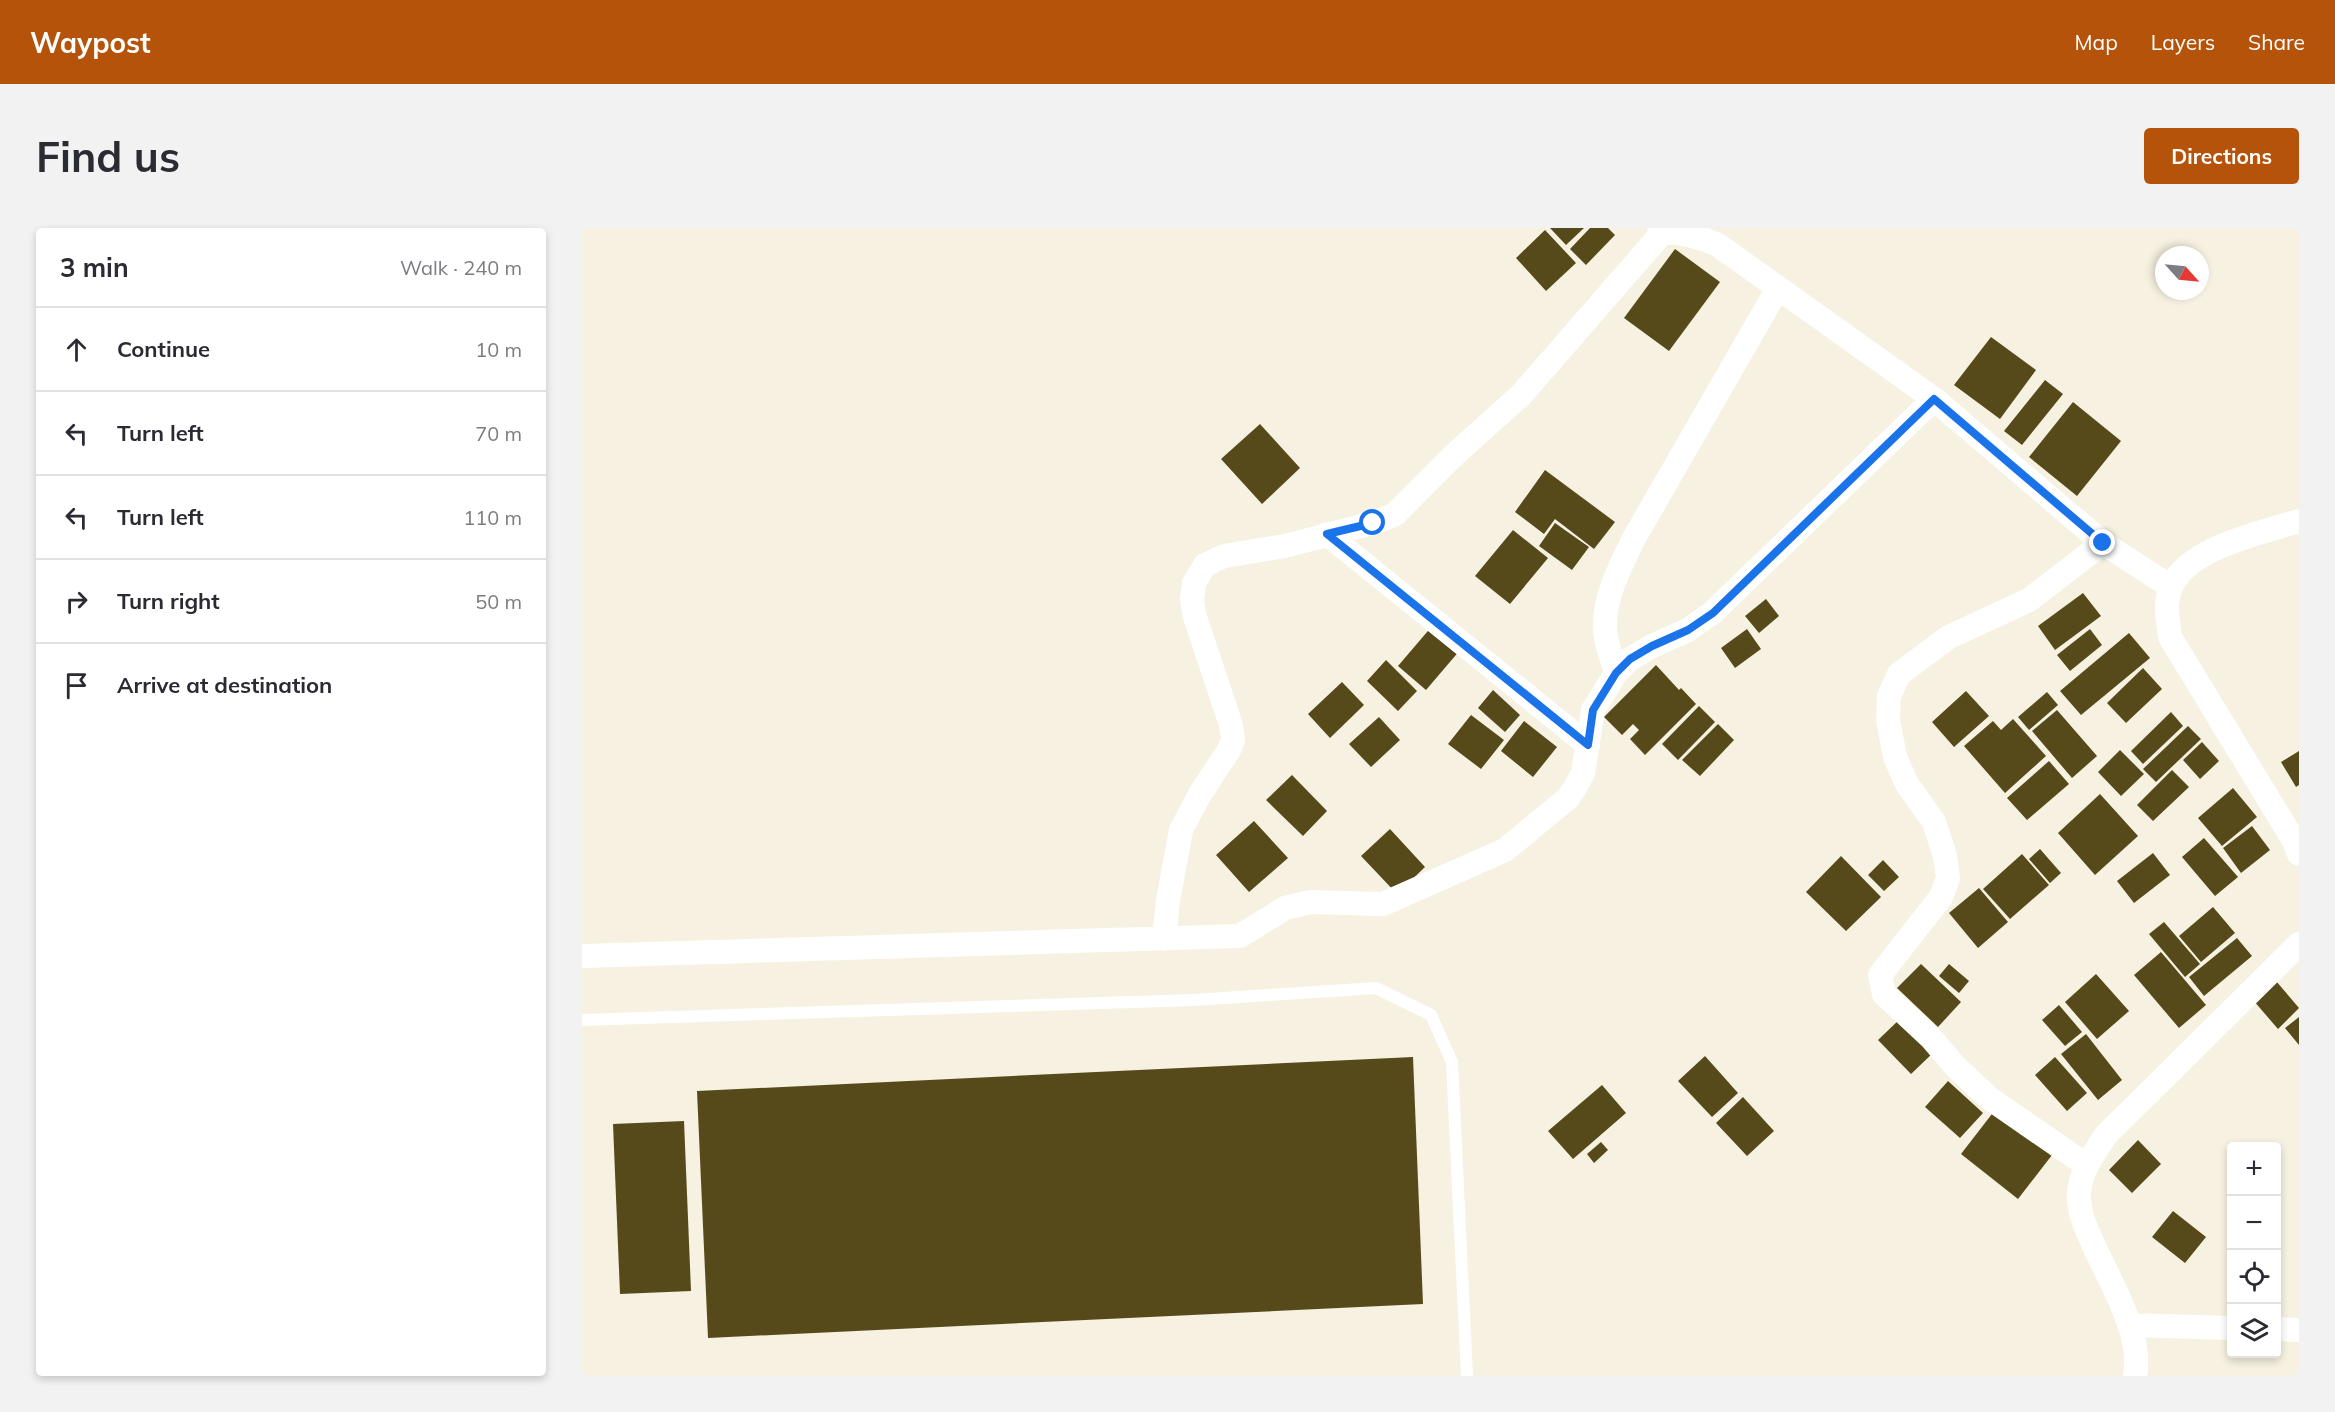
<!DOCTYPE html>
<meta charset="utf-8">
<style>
:root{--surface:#fff;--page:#f2f2f3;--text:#2b2b33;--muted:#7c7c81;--line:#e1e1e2;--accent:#b45309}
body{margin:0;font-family:Mulish,sans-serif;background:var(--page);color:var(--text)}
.controls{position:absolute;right:18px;bottom:18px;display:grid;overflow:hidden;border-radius:6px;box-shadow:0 3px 9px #0003}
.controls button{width:54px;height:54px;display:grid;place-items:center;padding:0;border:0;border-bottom:2px solid var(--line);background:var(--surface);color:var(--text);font:30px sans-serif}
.compass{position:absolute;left:1573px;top:18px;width:54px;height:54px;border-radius:50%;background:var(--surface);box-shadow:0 3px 9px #0003;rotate:117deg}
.stop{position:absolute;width:18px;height:18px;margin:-14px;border:4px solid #1a73e8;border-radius:50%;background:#fff}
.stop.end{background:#1a73e8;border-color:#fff;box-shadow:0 2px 6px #0008}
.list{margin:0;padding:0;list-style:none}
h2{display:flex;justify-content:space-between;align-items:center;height:78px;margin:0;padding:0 24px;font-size:26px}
h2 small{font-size:20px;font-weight:400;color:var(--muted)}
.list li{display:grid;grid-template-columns:39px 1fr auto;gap:18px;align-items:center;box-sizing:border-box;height:84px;padding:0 24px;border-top:2px solid var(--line)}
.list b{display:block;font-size:22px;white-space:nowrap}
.list em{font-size:20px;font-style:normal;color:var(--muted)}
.icon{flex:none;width:33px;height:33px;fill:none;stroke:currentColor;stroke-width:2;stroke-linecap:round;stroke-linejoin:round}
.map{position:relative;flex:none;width:1717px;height:1148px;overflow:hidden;border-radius:6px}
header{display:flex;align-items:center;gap:36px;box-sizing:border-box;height:84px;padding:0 30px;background:var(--accent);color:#fff}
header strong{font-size:28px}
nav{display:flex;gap:33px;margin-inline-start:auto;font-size:21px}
.intro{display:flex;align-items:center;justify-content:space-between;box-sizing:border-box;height:144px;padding:0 36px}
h1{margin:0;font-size:42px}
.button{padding:15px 27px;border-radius:6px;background:var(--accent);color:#fff;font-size:21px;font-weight:700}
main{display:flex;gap:36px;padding:0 36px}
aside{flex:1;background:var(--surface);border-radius:6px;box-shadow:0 3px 9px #0003}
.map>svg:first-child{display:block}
.building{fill:#564a1b}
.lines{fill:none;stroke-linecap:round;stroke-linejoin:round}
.service{stroke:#fff;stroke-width:12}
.minor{stroke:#fff;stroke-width:24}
.route{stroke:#1a73e8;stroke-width:8}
</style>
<header>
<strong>Waypost</strong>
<nav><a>Map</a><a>Layers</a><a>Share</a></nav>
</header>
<div class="intro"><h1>Find us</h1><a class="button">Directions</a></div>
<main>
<aside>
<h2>3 min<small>Walk · 240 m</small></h2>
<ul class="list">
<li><svg class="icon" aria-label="ahead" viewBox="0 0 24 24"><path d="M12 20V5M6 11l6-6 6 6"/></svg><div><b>Continue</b></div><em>10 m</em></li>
<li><svg class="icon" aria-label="left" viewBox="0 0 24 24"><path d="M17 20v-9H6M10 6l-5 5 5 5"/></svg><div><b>Turn left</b></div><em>70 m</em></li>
<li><svg class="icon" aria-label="left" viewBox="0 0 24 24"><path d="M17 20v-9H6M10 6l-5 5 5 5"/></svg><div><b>Turn left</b></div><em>110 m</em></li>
<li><svg class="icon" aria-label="right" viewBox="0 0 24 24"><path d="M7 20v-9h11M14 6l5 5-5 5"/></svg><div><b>Turn right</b></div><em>50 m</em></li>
<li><svg class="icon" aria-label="arrive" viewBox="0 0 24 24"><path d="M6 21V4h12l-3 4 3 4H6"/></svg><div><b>Arrive at destination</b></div></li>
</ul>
</aside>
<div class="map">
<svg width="1717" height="1148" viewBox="0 0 1717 1148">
<rect width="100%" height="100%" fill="#f6f1e0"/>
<path class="building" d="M968,0H1002L984,17Z
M1008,0H1026L1033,7L1004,37L988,21Z
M963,2L994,35L964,63L934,30Z
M1093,21L1138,54L1087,123L1042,90Z
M1409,109L1454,142L1418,191L1372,157Z
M1463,152L1481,166L1440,217L1422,203Z
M1491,174L1539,213L1495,268L1447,229Z
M678,196L718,240L680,276L639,231Z
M963,242L1033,294L1012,321L973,291L962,306L933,284Z
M973,295L1007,319L990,342L957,318Z
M931,302L966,330L928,376L893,348Z
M1501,365L1519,388L1473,422L1456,398Z
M1184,371L1197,388L1177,405L1163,388Z
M851,397L879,421L844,462L816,438Z
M1165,401L1179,421L1153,440L1139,420Z
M1508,401L1520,417L1488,443L1475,427Z
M1547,405L1568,430L1499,487L1478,463Z
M804,432L835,463L816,483L785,453Z
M1074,437L1097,462L1099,460L1114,476L1063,527L1048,511L1057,502L1051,496L1040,507L1022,489Z
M1561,440L1580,461L1544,495L1525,475Z
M760,454L782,477L748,510L726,486Z
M911,462L938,487L923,504L896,480Z
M1384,463L1407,488L1372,519L1350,494Z
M1465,464L1476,477L1447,502L1436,489Z
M1117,478L1133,494L1096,532L1080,516Z
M1475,482L1515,528L1490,550L1450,503Z
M1589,484L1601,498L1561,536L1549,523Z
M889,487L922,512L899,541L866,516Z
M797,489L818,512L789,539L767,516Z
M1431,491L1464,528L1423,565L1382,518L1411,493L1419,502Z
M942,493L975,519L951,549L919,523Z
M1136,496L1152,512L1118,548L1100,532Z
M1606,498L1619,511L1574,554L1561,541Z
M1620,514L1637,533L1618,551L1601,532Z
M1538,522L1562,546L1539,568L1516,544Z
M1717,523V557L1714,559L1699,534Z
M1467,533L1487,556L1445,592L1425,570Z
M1590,542L1607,559L1571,593L1555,577Z
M710,547L745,583L721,608L684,572Z
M1651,560L1675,589L1640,618L1616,590Z
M1518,566L1556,608L1513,647L1476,605Z
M672,593L706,630L667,664L634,627Z
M1670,598L1688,622L1659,645L1641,620Z
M808,601L843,639L815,666L779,628Z
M1622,610L1656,649L1633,668L1600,629Z
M1458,621L1479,645L1468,655L1447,631Z
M1571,625L1588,647L1552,675L1535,653Z
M1440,626L1467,657L1428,691L1401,661Z
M1259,628L1299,669L1264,703L1224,664Z
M1301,632L1317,649L1302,663L1286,647Z
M1397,660L1426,694L1396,720L1367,685Z
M1631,679L1653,705L1619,734L1597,708Z
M1582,694L1618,736L1603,749L1567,706Z
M1655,710L1670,728L1622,768L1607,749Z
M1579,724L1624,777L1597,800L1552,747Z
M1339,736L1379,774L1356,799L1315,760Z
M1367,736L1387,753L1377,765L1357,748Z
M1514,746L1547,783L1515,811L1483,774Z
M1694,753L1717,780L1696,801L1671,772Z
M1477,777L1500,804L1483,818L1460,792Z
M1717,789V817L1703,800Z
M1319,790L1352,824L1329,846L1296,812Z
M1504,806L1540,852L1516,872L1479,826Z
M1123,828L1156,865L1130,889L1096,853Z
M831,829L841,1076L126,1110L115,863Z
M1473,829L1505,865L1485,883L1453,847Z
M1366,853L1401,885L1378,910L1343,879Z
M1020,857L1044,885L991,931L966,903Z
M1161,869L1192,903L1165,928L1134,895Z
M1413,882L1470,927L1436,971L1379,926Z
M102,893L109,1063L38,1066L31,896Z
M1556,912L1579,936L1550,965L1527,942Z
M1019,914L1026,922L1012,935L1005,926Z
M1591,983L1624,1009L1603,1035L1570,1009Z"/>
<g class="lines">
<path class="service" d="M0,792L612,772L794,760L849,787L870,834L885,1148"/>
<path class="minor" d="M1077,0L1081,4C1102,4 1118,9 1136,17L1352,171L1521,315L1589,359
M1717,293C1679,305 1607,319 1589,359C1582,375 1586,393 1588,409L1712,613L1717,626
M745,306L1006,517
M1034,445C1030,430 1022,412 1023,396C1023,366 1039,338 1051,312L1196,60
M582,711L586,673L599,602L618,566L647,522L651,512L649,497L612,386L610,372L612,355L623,337L642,328L703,318L791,295L812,287L871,228L939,167L1081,4
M0,728L658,708L703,680L729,674L801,676L923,622L986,570L993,560L1001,545L1011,482L1034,445L1048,431L1070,418L1106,402L1130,385L1352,171
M1504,937L1407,870L1373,838L1349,810L1302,766L1298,747L1359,669L1366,650L1363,628L1352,594L1325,556L1313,529L1306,492L1307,468L1317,446L1367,409L1447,372L1521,315
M1547,1097L1650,1100
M1694,1101L1717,1102
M1553,1148C1561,1106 1529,1056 1512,1018C1504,1000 1496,985 1497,965C1498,943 1513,924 1524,907L1717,716"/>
</g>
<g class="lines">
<path class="route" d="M791,295L745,306L1006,517L1011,482L1034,445L1048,431L1070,418L1106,402L1131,385L1352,171L1521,315"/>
</g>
</svg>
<div class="controls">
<button>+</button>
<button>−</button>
<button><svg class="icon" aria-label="locate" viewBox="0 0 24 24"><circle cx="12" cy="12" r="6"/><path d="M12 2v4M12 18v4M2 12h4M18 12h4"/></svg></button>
<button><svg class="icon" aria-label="layers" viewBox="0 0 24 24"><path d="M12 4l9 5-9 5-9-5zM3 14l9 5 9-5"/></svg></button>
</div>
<svg class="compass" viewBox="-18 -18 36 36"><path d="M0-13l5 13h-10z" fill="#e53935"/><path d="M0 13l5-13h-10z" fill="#7c7c81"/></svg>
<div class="stop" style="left:791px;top:295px"></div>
<div class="stop end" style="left:1521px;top:315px"></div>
</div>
</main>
